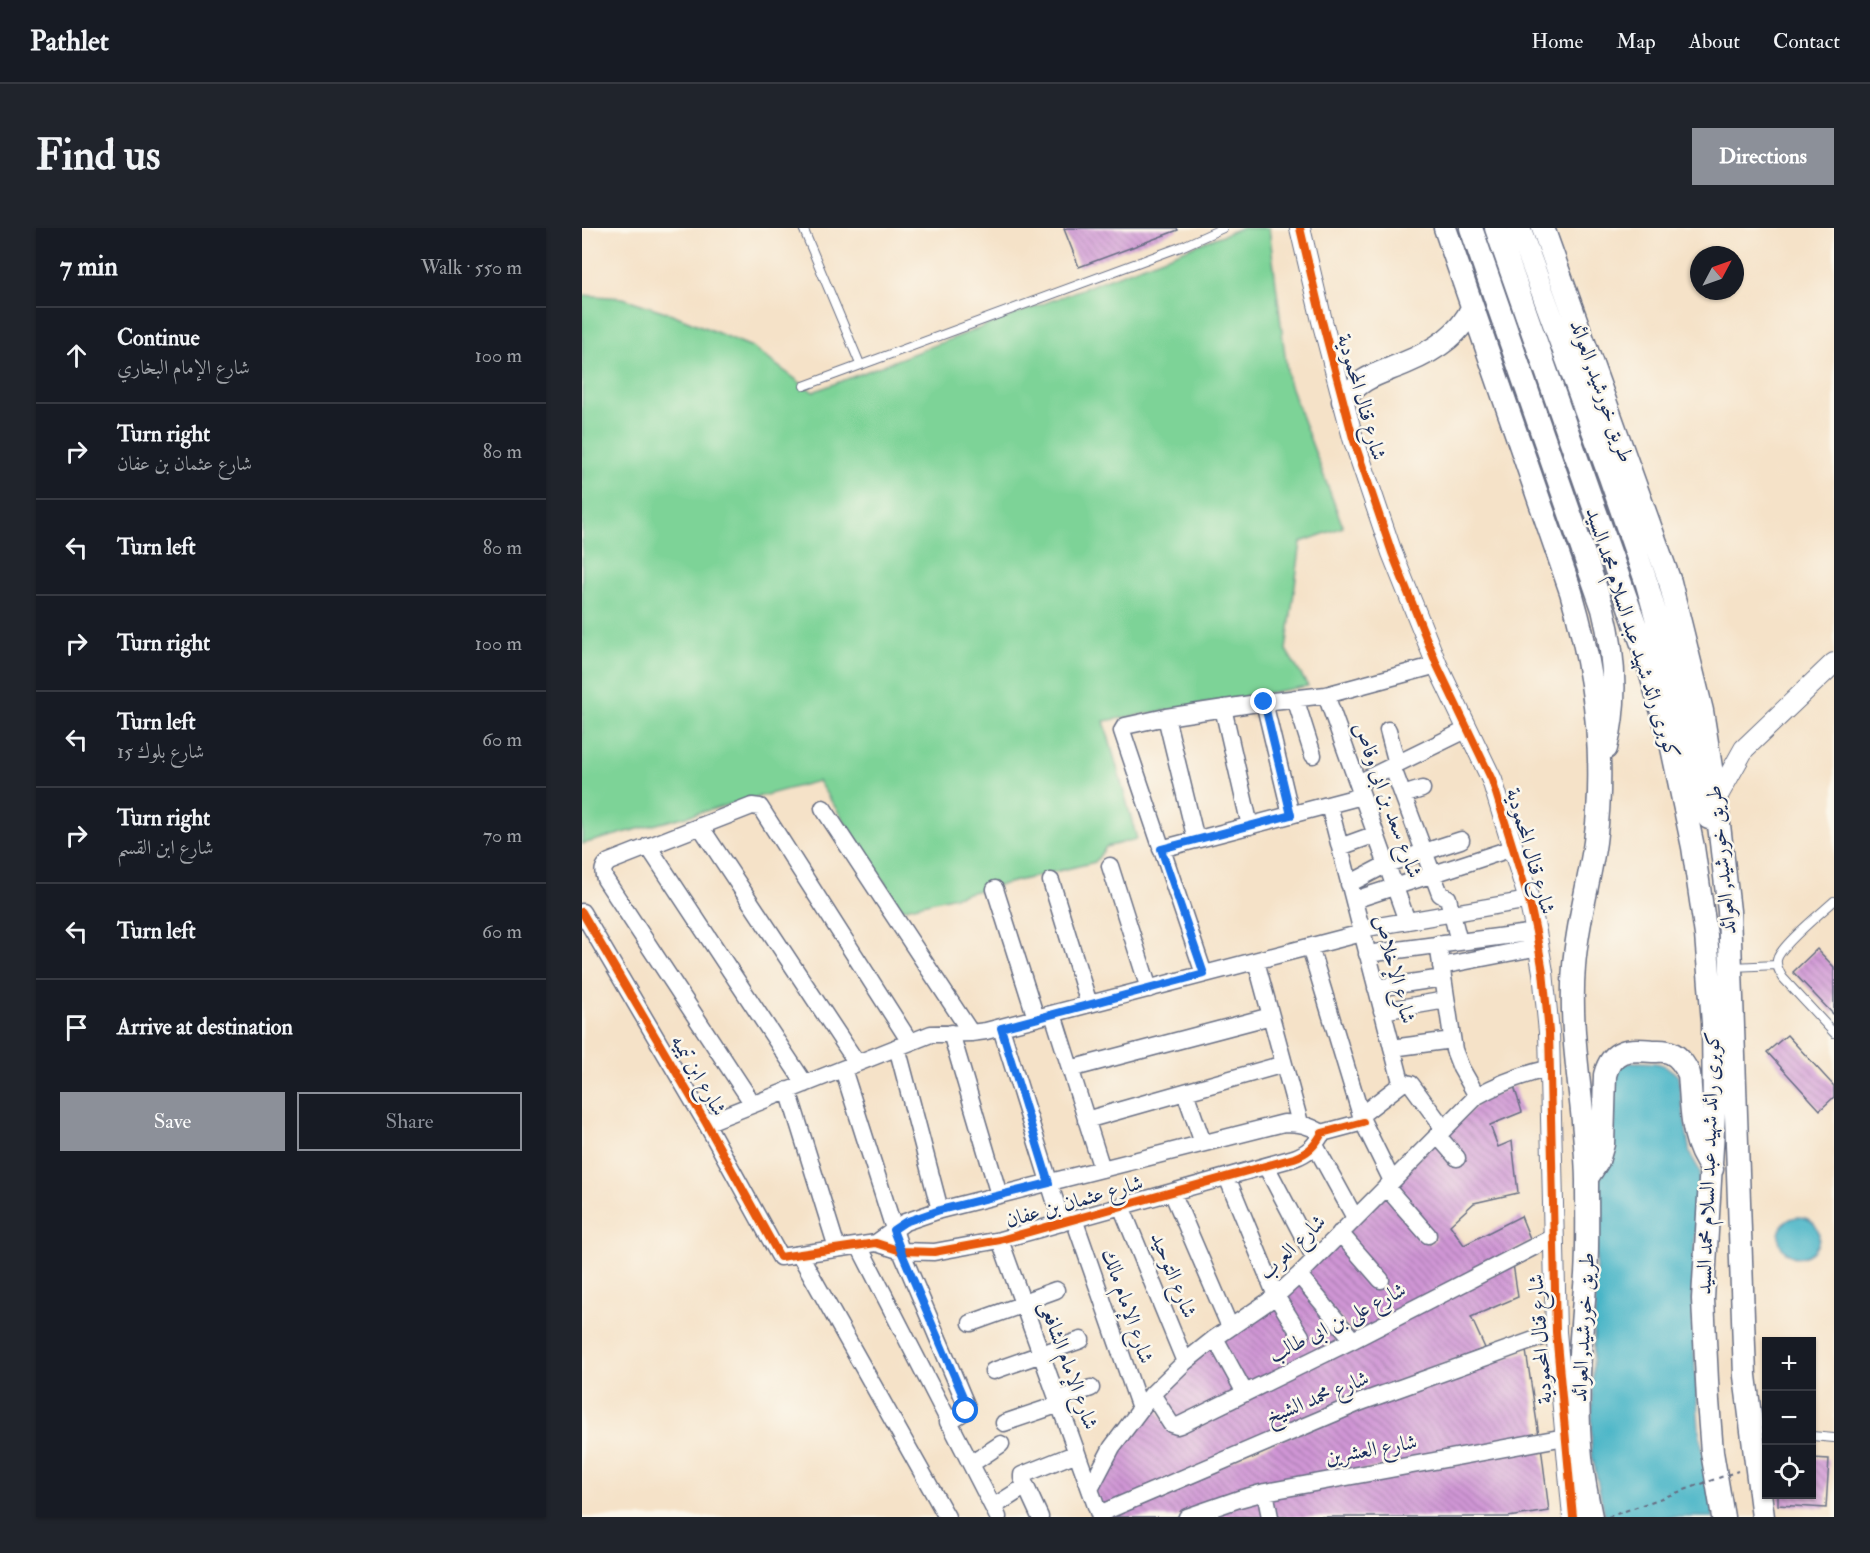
<!DOCTYPE html>
<meta charset="utf-8">
<style>
:root{--surface:#171b24;--page:#20242c;--text:#f1f3f6;--muted:#9ea1a6;--line:#363941;--accent:#8c9099}
body{margin:0;font-family:"IM FELL Double Pica",Amiri,serif;background:var(--page);color:var(--text)}
.controls{position:absolute;right:18px;bottom:18px;display:grid;overflow:hidden;border-radius:0px;box-shadow:0 2px 4px #0004}
.controls button{width:54px;height:54px;display:grid;place-items:center;padding:0;border:0;border-bottom:2px solid var(--line);background:var(--surface);color:var(--text);font:30px sans-serif}
.compass{position:absolute;left:1108px;top:18px;width:54px;height:54px;border-radius:50%;background:var(--surface);box-shadow:0 2px 4px #0004;rotate:49deg}
.stop{position:absolute;width:18px;height:18px;margin:-14px;border:4px solid #1a73e8;border-radius:50%;background:#fff}
.stop.end{background:#1a73e8;border-color:#fff;box-shadow:0 2px 6px #0008}
.list{margin:0;padding:0;list-style:none}
h2{display:flex;justify-content:space-between;align-items:center;height:78px;margin:0;padding:0 24px;font-size:26px}
h2 small{font-size:20px;font-weight:400;color:var(--muted)}
.list li{display:grid;grid-template-columns:39px 1fr auto;gap:18px;align-items:center;box-sizing:border-box;height:96px;padding:0 24px;border-top:2px solid var(--line)}
.list b{display:block;font-size:22px;white-space:nowrap}
.list p{margin:0;font-size:20px;white-space:nowrap;color:var(--muted)}
.list em{font-size:20px;font-style:normal;color:var(--muted)}
.actions{display:flex;gap:12px;padding:18px 24px}
.actions a{flex:1;padding:14px 0;border:2px solid var(--accent);border-radius:0px;text-align:center;font-size:21px;color:var(--accent)}
.actions .main{background:var(--accent);color:#fff}
.icon{flex:none;width:33px;height:33px;fill:none;stroke:currentColor;stroke-width:2;stroke-linecap:round;stroke-linejoin:round}
.map{position:relative;flex:none;width:1252px;height:1289px;overflow:hidden;border-radius:0px}
header{display:flex;align-items:center;gap:36px;box-sizing:border-box;height:84px;padding:0 30px;background:var(--surface);border-bottom:2px solid var(--line)}
header strong{font-size:28px}
nav{display:flex;gap:33px;margin-inline-start:auto;font-size:21px}
.intro{display:flex;align-items:center;justify-content:space-between;box-sizing:border-box;height:144px;padding:0 36px}
h1{margin:0;font-size:42px}
.button{padding:15px 27px;border-radius:0px;background:var(--accent);color:#fff;font-size:21px;font-weight:700}
main{display:flex;gap:36px;padding:0 36px}
aside{flex:1;background:var(--surface);border-radius:0px;box-shadow:0 2px 4px #0004}
.map>svg:first-child{display:block}
.green{fill:#7dd397;stroke:#4c817a;stroke-width:1.5}
.water{fill:#4ab5c7;stroke:#327292;stroke-width:1.5}
.building{fill:url(#building-back-hatch)}
.lines{fill:none;stroke-linecap:round;stroke-linejoin:round}
.service-casing{stroke:#676e83;stroke-width:10}
.minor-casing{stroke:#676e83;stroke-width:19}
.tertiary-casing{stroke:#676e83;stroke-width:22}
.secondary-casing{stroke:#676e83;stroke-width:25}
.service{stroke:#fff;stroke-width:8}
.minor{stroke:#fff;stroke-width:16}
.tertiary{stroke:#fff;stroke-width:20}
.secondary{stroke:#fff;stroke-width:22}
.path-bridge{stroke:#676e83;stroke-width:2;stroke-dasharray:4.5 4.5;stroke-linecap:butt}
.cycleway-casing{stroke:#fbf7ec;stroke-width:11}
.cycleway{stroke:#e8590c;stroke-width:8}
.route{stroke:#1a73e8;stroke-width:8}
.labels{text-anchor:middle;stroke-width:5;stroke-linejoin:round;paint-order:stroke}
.street-label{font-size:21px;fill:#1b2f5e;stroke:#fbf7ec}
</style>
<header>
<strong>Pathlet</strong>
<nav><a>Home</a><a>Map</a><a>About</a><a>Contact</a></nav>
</header>
<div class="intro"><h1>Find us</h1><a class="button">Directions</a></div>
<main>
<aside>
<h2>7 min<small>Walk · 550 m</small></h2>
<ul class="list">
<li><svg class="icon" aria-label="ahead" viewBox="0 0 24 24"><path d="M12 20V5M6 11l6-6 6 6"/></svg><div><b>Continue</b><p>شارع الإمام البخاري</p></div><em>100 m</em></li>
<li><svg class="icon" aria-label="right" viewBox="0 0 24 24"><path d="M7 20v-9h11M14 6l5 5-5 5"/></svg><div><b>Turn right</b><p>شارع عثمان بن عفان</p></div><em>80 m</em></li>
<li><svg class="icon" aria-label="left" viewBox="0 0 24 24"><path d="M17 20v-9H6M10 6l-5 5 5 5"/></svg><div><b>Turn left</b></div><em>80 m</em></li>
<li><svg class="icon" aria-label="right" viewBox="0 0 24 24"><path d="M7 20v-9h11M14 6l5 5-5 5"/></svg><div><b>Turn right</b></div><em>100 m</em></li>
<li><svg class="icon" aria-label="left" viewBox="0 0 24 24"><path d="M17 20v-9H6M10 6l-5 5 5 5"/></svg><div><b>Turn left</b><p>شارع بلوك 15</p></div><em>60 m</em></li>
<li><svg class="icon" aria-label="right" viewBox="0 0 24 24"><path d="M7 20v-9h11M14 6l5 5-5 5"/></svg><div><b>Turn right</b><p>شارع ابن القسم</p></div><em>70 m</em></li>
<li><svg class="icon" aria-label="left" viewBox="0 0 24 24"><path d="M17 20v-9H6M10 6l-5 5 5 5"/></svg><div><b>Turn left</b></div><em>60 m</em></li>
<li><svg class="icon" aria-label="arrive" viewBox="0 0 24 24"><path d="M6 21V4h12l-3 4 3 4H6"/></svg><div><b>Arrive at destination</b></div></li>
</ul>
<div class="actions"><a class="main">Save</a><a>Share</a></div>
</aside>
<div class="map">
<svg width="1252" height="1289" viewBox="0 0 1252 1289">
<defs>
<pattern id="building-back-hatch" width="6" height="6" patternUnits="userSpaceOnUse" patternTransform="scale(1.5)"><rect width="6" height="6" fill="#d096d5"/><path d="M-1 5l2 2M0 0l6 6M5-1l2 2" fill="none" stroke="#a87bb0"/></pattern>
</defs>
<rect width="100%" height="100%" fill="#fbf7ec"/>
<filter id="ink" filterUnits="userSpaceOnUse"><feTurbulence type="fractalNoise" baseFrequency=".0167" numOctaves="2"/><feDisplacementMap in="SourceGraphic" scale="12" xChannelSelector="R" yChannelSelector="G"/><feConvolveMatrix kernelMatrix="1 2 1 2 8 2 1 2 1" color-interpolation-filters="sRGB"/></filter>
<filter id="wash" filterUnits="userSpaceOnUse"><feTurbulence type="fractalNoise" baseFrequency=".008" numOctaves="4" result="noise"/><feDisplacementMap in="SourceGraphic" scale="24" xChannelSelector="R" yChannelSelector="G"/><feGaussianBlur stdDeviation="1.35" result="paint"/><feColorMatrix in="noise" values="0 0 0 0 0 0 0 0 0 0 0 0 0 0 0 0 0 1.4 0 .05"/><feComposite in="paint" operator="in"/></filter>
<g filter="url(#wash)">
<rect width="100%" height="100%" fill="#f5e2c8"/>
<path class="green" d="M659,0H687L706,152L761,299L719,314L704,422L726,458L522,493L555,611L524,619L513,634L320,681L236,553L0,616V67L41,70L90,86L170,119L231,164Z"/>
<path class="water" d="M1055,834C1073,834 1082,834 1096,848L1108,926L1118,943L1111,1043V1104L1117,1201L1132,1289H1023L1009,1223L1016,954L1031,927L1033,843L1041,836Z
M1197 1009a20 20 0 1 1 40 0a20 20 0 1 1-40 0Z"/>
<g id="blocks">
<path class="building" d="M485,0H595L596,2L497,39L482,1Z
M1235,721L1252,739V787L1211,744Z
M1205,807L1252,858V869L1238,882L1185,824Z
M932,858L940,884L908,897L916,919L930,913L936,965L892,975L868,997L882,1017L939,988L949,1013L773,1108L721,1048L803,964L848,1016L854,1010L809,958L853,914L873,937L884,933L862,908L900,872Z
M931,1036L936,1069L889,1089L903,1120L798,1161L518,1282L511,1261L569,1171L588,1201Z
M717,1052L767,1111L665,1161L637,1111L698,1069Z
M633,1114L659,1163L596,1195L573,1166Z
M944,1123L957,1208L656,1267L594,1289H519L726,1200Z
M959,1218L967,1283L926,1289H691L688,1267Z
M1230,1230L1247,1231L1244,1280L1196,1277V1266H1230Z
M680,1270L684,1289H619Z"/>
</g>
</g>
<g filter="url(#ink)">
<use href="#blocks" fill-opacity="0" stroke="#676e83" stroke-width="1.5"/>
<g class="lines">
<defs>
<path id="service" d="M221,0L278,136
M222,158L601,18L641,0
M1252,673C1240,684 1197,719 1195,732C1194,739 1198,745 1201,750L1252,805
M1151,739L1195,737
M1230,1208L1252,1210"/>
<path id="minor" d="M744,467L825,693
M713,470L731,527
M682,474L709,587
M641,480L668,598
M584,489L614,612
M806,502L815,536
M810,538L858,666L866,670L877,714
M776,555L886,501
M821,567L840,561
M747,577L818,850L820,854L829,856L862,901
M241,580L389,805
M118,598L275,835
M66,618L223,856
M758,619L794,606
M579,621L780,568
M528,638L567,761
M469,653L507,776
M767,656L805,636L879,612
M413,661L454,790
M772,672L931,620
M0,684L124,895L198,1029L294,1015L319,1023L352,1024L418,1012L712,930C726,925 733,918 740,905L781,894
M779,701L947,672
M856,716L872,822L879,840L895,868
M728,719L781,894L810,953
M785,726L954,704
M674,733L718,895
M859,738L957,719
M622,746L540,503L543,498L584,489L682,474L744,467L855,437
M794,760L861,750
M800,783L864,772
M471,786L520,941
M419,800L480,995
M369,805L417,967
M315,819L358,982
M810,820L870,812
M261,841L319,1023L385,1179L384,1183L366,1194
M488,841L689,788
M206,862L255,1020
M603,864L621,915
M171,876L23,651C20,643 21,639 27,634L170,578L178,579L328,814
M779,887L822,854
M504,892L702,836
M124,895L349,806L389,805L404,803L780,705
M855,907L875,930
M733,917L773,990
M684,938L733,1031
M645,949L694,1068L719,1108
M804,959L846,1007
M590,964L648,1099
M539,978L603,1134
M492,991L558,1180
M758,1005L799,1052
M418,1012L518,1289
M294,1015L323,994L358,982L702,895C717,895 727,897 740,905
M277,1018L416,1289
M218,1027L365,1289
M717,1047L771,1112
M441,1074L474,1062
M389,1095L442,1076
M633,1110L663,1165
M411,1143L499,1112
M570,1166L589,1196L595,1198L598,1197L771,1112L971,1009
M476,1172L509,1160
M422,1195L478,1176
M389,1236L419,1216
M508,1261L530,1219L570,1166L603,1134L633,1110L694,1068L717,1047L895,868C919,854 942,846 969,840
M683,1264L688,1289
M411,1279L444,1258
M517,1286L779,1174L974,1104
M458,1289L440,1250V1247L495,1225
M605,1289L657,1271L683,1264L983,1209"/>
<path id="tertiary" d="M718,0L740,93L771,210L810,325L855,437L910,552L947,672L954,704L961,744L967,804L974,1104L991,1289
M1134,571L1162,521L1252,435"/>
<path id="secondary" d="M863,0L989,364C1013,445 1024,530 1013,614C1007,656 995,696 992,738C986,811 1004,881 1005,953C1005,984 1006,1015 1004,1047C999,1107 993,1169 999,1229C1001,1249 1005,1269 1009,1289
M889,0L1021,381C1033,428 1036,473 1024,520
M914,0L1059,413L1089,515L1111,619L1124,707L1131,795L1132,885L1121,1071L1126,1173L1130,1224L1141,1289
M937,0L1028,249L1065,356L1097,472L1115,553L1127,590
M961,0L1088,354L1120,483L1134,571L1147,683L1163,1148L1181,1289
M761,173C779,148 797,146 823,135C850,124 878,107 890,80
M1005,950L1016,933L1021,916L1023,847C1030,820 1047,821 1071,823C1077,823 1084,822 1089,825C1098,829 1103,838 1107,846C1110,879 1108,914 1130,941"/>
</defs>
<use href="#service" class="service-casing"/>
<use href="#minor" class="minor-casing"/>
<use href="#tertiary" class="tertiary-casing"/>
<use href="#secondary" class="secondary-casing"/>
<use href="#service" class="service"/>
<use href="#minor" class="minor"/>
<use href="#tertiary" class="tertiary"/>
<use href="#secondary" class="secondary"/>
<path class="path-bridge" d="M1026,1289L1156,1243"/>
<defs>
<path id="cycleway" d="M718,0L740,93L771,210L810,325L855,437L910,552L947,672L954,704L961,744L967,804L974,1104L991,1289
M0,684L124,895L198,1029L294,1015L319,1023L352,1024L418,1012L712,930C726,925 733,918 740,905L781,894"/>
</defs>
<use href="#cycleway" class="cycleway-casing"/>
<use href="#cycleway" class="cycleway"/>
</g>
</g>
<g class="lines" filter="url(#ink)">
<path class="route" d="M384,1183L385,1178L319,1023L311,1002L323,994L358,982L467,955L419,800L622,746L579,621L709,587L682,474"/>
</g>
<g class="labels">
<g class="street-label">
<text transform="translate(1020 163) rotate(70)" y="7">طريق خورشيد, العوائد</text>
<text transform="translate(780 169) rotate(74)" y="7">شارع قنال المحمودية</text>
<text transform="translate(1051 405) rotate(72)" y="7">كوبرى رائد شهيد عبد السلام محمد السيد</text>
<text transform="translate(806 572) rotate(70)" y="7">شارع سعد بن ابى وقاص</text>
<text transform="translate(949 623) rotate(74)" y="7">شارع قنال المحمودية</text>
<text transform="translate(1139 632) rotate(-96)" y="7">طريق خورشيد, العوائد</text>
<text transform="translate(813 741) rotate(75)" y="7">شارع الإخلاص</text>
<text transform="translate(117 847) rotate(60)" y="7">شارع ابن تيميه</text>
<text transform="translate(1126 935) rotate(-88)" y="7">كوبرى رائد شهيد عبد السلام محمد السيد</text>
<text transform="translate(492 973) rotate(-16)" y="7">شارع عثمان بن عفان</text>
<text transform="translate(710 1019) rotate(-44)" y="7">شارع العرب</text>
<text transform="translate(592 1047) rotate(68)" y="7">شارع التوحيد</text>
<text transform="translate(546 1078) rotate(71)" y="7">شارع الإمام مالك</text>
<text transform="translate(755 1094) rotate(-27)" y="7">شارع على بن ابى طالب</text>
<text transform="translate(1001 1099) rotate(-87)" y="7">طريق خورشيد, العوائد</text>
<text transform="translate(958 1111) rotate(-94)" y="7">شارع قنال المحمودية</text>
<text transform="translate(487 1137) rotate(70)" y="7">شارع الإمام الشافعى</text>
<text transform="translate(735 1169) rotate(-22)" y="7">شارع محمد الشيخ</text>
<text transform="translate(789 1221) rotate(-10)" y="7">شارع العشرين</text>
</g>
</g>
</svg>
<div class="controls">
<button>+</button>
<button>−</button>
<button><svg class="icon" aria-label="locate" viewBox="0 0 24 24"><circle cx="12" cy="12" r="6"/><path d="M12 2v4M12 18v4M2 12h4M18 12h4"/></svg></button>
</div>
<svg class="compass" viewBox="-18 -18 36 36"><path d="M0-13l5 13h-10z" fill="#e53935"/><path d="M0 13l5-13h-10z" fill="#9ea1a6"/></svg>
<div class="stop" style="left:384px;top:1183px"></div>
<div class="stop end" style="left:682px;top:474px"></div>
</div>
</main>
